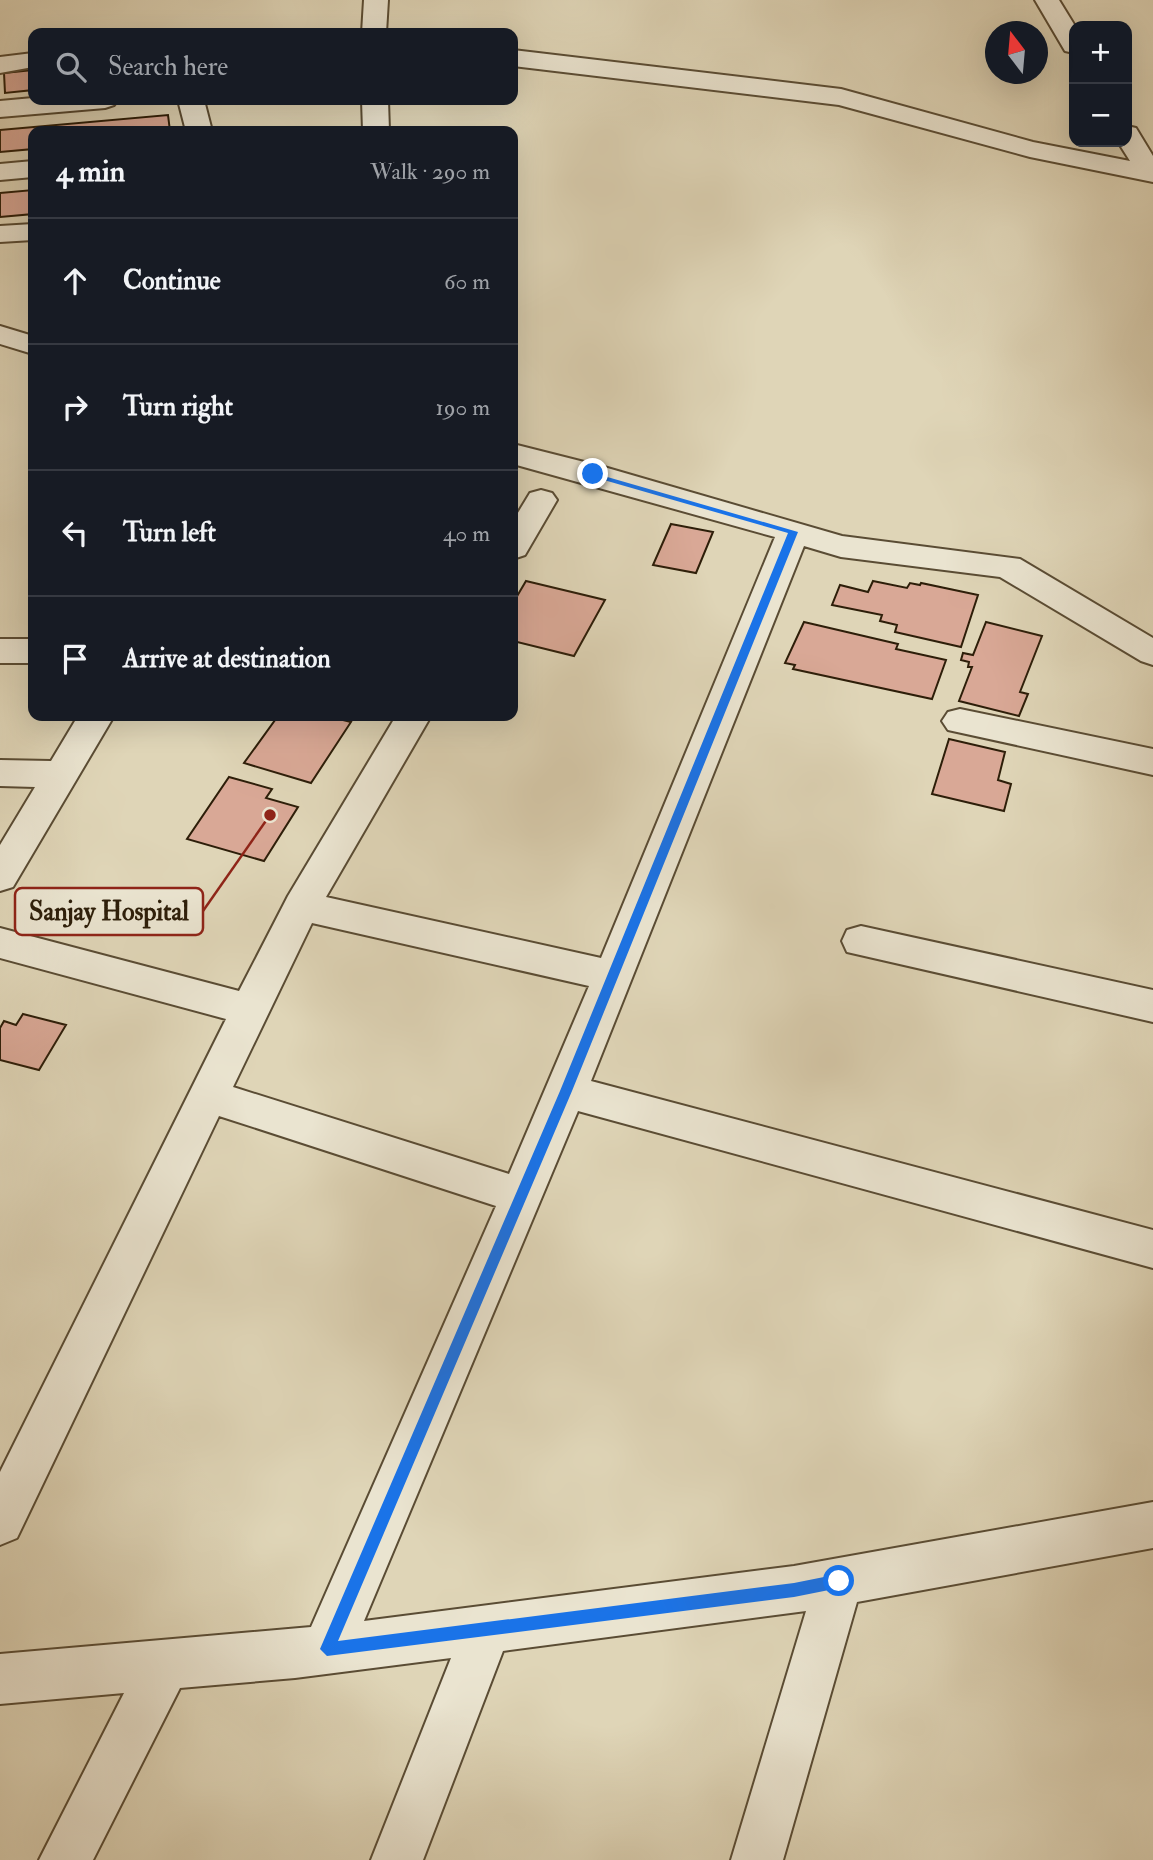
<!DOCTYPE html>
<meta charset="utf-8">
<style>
:root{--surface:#171b24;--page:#20242c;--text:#f1f3f6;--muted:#9ea1a6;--line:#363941}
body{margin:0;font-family:"IM FELL Double Pica",serif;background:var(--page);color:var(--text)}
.controls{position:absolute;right:21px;top:21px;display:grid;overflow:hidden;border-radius:14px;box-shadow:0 7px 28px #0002}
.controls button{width:63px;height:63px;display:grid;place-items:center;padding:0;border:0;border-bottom:2px solid var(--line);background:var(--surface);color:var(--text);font:35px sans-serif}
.compass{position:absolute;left:985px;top:21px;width:63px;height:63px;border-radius:50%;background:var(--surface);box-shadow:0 7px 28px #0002;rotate:344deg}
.stop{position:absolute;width:21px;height:21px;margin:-16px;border:5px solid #1a73e8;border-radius:50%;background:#fff}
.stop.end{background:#1a73e8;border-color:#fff;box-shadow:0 2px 7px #0008}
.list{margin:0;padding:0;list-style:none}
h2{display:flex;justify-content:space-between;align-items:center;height:91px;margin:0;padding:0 28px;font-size:30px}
h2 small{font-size:23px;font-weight:400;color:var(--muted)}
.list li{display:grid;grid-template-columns:46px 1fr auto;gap:21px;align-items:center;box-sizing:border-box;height:126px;padding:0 28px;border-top:2px solid var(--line)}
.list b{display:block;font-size:26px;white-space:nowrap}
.list em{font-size:23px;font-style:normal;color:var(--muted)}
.icon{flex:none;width:38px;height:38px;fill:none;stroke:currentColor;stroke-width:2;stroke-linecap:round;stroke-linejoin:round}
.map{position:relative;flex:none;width:1153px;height:1860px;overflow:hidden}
.search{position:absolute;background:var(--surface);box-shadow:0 7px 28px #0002;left:28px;top:28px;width:490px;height:77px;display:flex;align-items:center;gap:18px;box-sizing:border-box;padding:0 24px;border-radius:14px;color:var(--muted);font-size:26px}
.panel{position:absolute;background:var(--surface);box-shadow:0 7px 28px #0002;left:28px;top:126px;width:490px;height:595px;border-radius:14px}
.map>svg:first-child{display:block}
.building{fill:#d9a896;stroke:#2d1e09;stroke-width:2}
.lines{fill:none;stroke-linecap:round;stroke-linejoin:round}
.minor-casing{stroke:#5a4c34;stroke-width:4}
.minor{fill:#eae4d0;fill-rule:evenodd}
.route{fill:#1a73e8}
.leader{fill:none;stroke:#8f2418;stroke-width:2.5}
.callout-dot{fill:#8f2418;stroke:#eae4d0;stroke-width:2.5}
.callout{fill:#eae4d0;stroke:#8f2418;stroke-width:2.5}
.callout-label{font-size:26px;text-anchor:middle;font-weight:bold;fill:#2d1e09}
</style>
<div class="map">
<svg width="1153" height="1860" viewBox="0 0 1153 1860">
<rect width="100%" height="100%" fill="#dfd5b7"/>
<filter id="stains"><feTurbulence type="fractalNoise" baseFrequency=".00286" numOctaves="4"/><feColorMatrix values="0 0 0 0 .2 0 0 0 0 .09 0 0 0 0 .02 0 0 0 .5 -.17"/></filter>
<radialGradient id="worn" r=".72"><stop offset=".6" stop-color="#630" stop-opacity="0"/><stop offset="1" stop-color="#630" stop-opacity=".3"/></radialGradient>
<path class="building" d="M33,70V90L5,93L4,73Z
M168,115L170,131H33V149L0,152V130Z
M33,190V214L0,217V193Z
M671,524L713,532L696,573L653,565Z
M526,581L605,600L574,656L513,641V603Z
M873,581L907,588L910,583L920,585L921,583L978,595L961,647L895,632L897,625L880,621L882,615L832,605L840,585L868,592Z
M804,622L898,644L896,649L946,660L932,699L793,669L795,665L785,663Z
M986,622L1042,636L1020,692L1028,694L1019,716L959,701L972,667H968L969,662L961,660L963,653L973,655Z
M278,716H327L351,722L311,783L244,763Z
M949,739L1005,752L998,780L1011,784L1004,811L932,794Z
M229,777L272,789L266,798L298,807L264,861L187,839Z
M23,1014L66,1025L39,1070L0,1060V1028L4,1021L16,1025Z"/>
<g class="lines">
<defs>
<path id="minor" d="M364,0H388L386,33H362Z
M1035,0H1059L1075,26L1074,53L1065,51Z
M513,50L841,89L1033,142L1130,161L1118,142H1127V126L1136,128L1153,156V182L1030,157L839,105L513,66Z
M33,53V67L0,73V57Z
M33,98V100H118L114,105L105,108L0,117V101Z
M178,100H204L212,131H186Z
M362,100H388L389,131H363Z
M33,161V177L0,180V164Z
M33,224V240L0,242V226Z
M0,326L33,336V354L0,344Z
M513,444L604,467L842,536L1020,559L1153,638V665L1141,661L1000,577L841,557L804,546L591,1081L1153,1230V1268L578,1111L364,1621L794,1566L1153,1502V1548L857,1602L783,1860H731L806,1611L503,1651L423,1860H371L451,1658L295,1678L180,1688L93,1860H39L124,1693L0,1704V1654L311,1627L496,1206L219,1116L17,1538L0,1545V1472L226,1019L0,958V928L239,991L288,896L396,716H431L326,897L601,958L775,537L513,464ZM312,923L589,986L509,1174L233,1087Z
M541,490L552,493L557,500L525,555L513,559V521L530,493Z
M0,639H33V663H0Z
M960,709L1153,749V775L948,730L942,721L948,712Z
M78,716H114L13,887L0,891V845L35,787L0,786V760L51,761Z
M861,926L1153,990V1022L847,952L842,941L847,930Z"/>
</defs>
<use href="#minor" class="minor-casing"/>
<use href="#minor" class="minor"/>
</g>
<path class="route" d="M590,472L798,532L572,1091L338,1641L794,1583L839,1574L846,1581L839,1588L794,1597L327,1656L320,1649L560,1091L788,533L590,476Z"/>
<path class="leader" d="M270 815L203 911"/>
<circle class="callout-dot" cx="270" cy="815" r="7"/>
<rect class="callout" x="15" y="888" width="188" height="47" rx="7"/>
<g class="callout-label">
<text x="109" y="920">Sanjay Hospital</text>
</g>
<rect width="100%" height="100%" filter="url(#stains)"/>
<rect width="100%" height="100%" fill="url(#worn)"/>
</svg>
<div class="controls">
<button>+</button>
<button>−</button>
</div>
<svg class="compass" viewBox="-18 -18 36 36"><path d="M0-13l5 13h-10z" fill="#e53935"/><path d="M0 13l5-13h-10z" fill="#9ea1a6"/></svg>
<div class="stop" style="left:839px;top:1581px"></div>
<div class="stop end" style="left:593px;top:474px"></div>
<div class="search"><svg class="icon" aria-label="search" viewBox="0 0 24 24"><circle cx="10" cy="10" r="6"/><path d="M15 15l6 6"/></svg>Search here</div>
<section class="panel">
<h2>4 min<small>Walk · 290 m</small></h2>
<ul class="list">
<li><svg class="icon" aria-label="ahead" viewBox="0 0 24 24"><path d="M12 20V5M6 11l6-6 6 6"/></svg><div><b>Continue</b></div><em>60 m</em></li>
<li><svg class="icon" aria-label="right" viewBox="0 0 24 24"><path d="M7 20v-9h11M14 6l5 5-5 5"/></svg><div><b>Turn right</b></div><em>190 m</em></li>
<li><svg class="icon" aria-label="left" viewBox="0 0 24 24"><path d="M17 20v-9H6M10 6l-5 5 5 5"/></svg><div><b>Turn left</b></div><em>40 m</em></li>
<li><svg class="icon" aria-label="arrive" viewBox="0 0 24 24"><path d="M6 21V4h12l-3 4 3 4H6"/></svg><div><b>Arrive at destination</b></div></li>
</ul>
</section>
</div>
